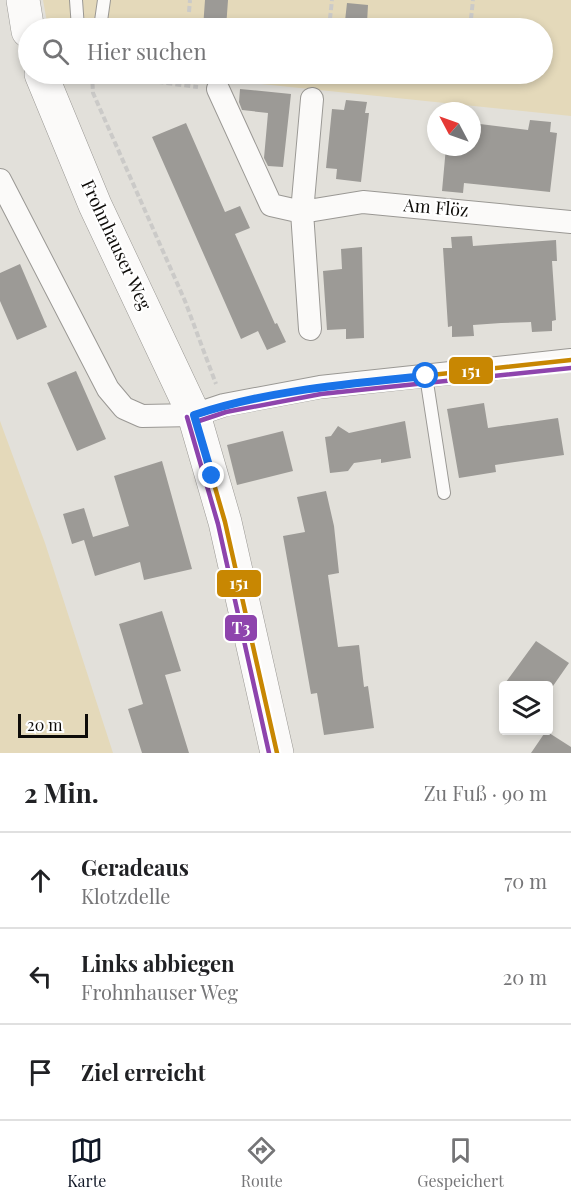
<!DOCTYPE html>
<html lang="de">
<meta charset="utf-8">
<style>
:root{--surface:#fff;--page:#f2f2f2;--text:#202124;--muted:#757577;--line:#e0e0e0;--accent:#111827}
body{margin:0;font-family:"Playfair Display",serif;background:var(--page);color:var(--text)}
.controls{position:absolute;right:18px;bottom:18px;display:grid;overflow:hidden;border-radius:6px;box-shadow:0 3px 9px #0003}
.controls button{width:54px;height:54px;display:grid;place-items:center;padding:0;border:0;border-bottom:2px solid var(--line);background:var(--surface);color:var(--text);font:30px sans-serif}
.compass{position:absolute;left:427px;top:102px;width:54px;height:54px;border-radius:50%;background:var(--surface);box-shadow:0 3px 9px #0003;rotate:311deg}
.scale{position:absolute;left:18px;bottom:15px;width:70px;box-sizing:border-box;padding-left:6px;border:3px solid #0e0c09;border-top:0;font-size:16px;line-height:21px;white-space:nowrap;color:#0e0c09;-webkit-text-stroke:4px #fff;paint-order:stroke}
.stop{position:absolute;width:18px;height:18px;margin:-14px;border:4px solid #1a73e8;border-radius:50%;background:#fff}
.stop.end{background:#1a73e8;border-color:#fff;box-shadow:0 2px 6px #0008}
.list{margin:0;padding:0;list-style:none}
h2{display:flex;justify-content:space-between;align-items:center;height:78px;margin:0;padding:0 24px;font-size:26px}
h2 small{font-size:20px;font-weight:400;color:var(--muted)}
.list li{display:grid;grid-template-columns:39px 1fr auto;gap:18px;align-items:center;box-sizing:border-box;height:96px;padding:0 24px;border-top:2px solid var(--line)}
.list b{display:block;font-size:22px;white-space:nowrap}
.list p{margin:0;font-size:20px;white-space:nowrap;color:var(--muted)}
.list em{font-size:20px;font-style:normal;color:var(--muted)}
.icon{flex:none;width:33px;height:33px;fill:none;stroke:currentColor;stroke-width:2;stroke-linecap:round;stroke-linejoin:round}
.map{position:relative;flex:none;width:571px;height:753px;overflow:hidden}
.search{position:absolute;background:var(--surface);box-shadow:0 3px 9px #0003;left:18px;right:18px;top:18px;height:66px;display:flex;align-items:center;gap:15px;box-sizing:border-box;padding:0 21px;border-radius:33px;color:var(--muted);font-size:22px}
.sheet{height:366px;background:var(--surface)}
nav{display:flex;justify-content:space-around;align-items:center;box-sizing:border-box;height:84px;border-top:2px solid var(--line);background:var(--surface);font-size:16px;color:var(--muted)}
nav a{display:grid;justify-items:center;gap:3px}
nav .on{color:var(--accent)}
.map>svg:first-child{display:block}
.green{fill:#e4d9ba}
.building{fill:#9c9a96}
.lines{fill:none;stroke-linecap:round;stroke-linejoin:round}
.service-casing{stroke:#9a9894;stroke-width:14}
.minor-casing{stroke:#9a9894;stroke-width:24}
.secondary-casing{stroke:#9a9894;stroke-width:34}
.path{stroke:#cbcac8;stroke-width:4;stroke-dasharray:6 3;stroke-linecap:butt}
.service{stroke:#fbfaf9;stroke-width:12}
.minor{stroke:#fbfaf9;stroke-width:22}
.secondary{stroke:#fbfaf9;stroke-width:33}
.bus-1-casing{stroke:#fff;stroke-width:9}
.bus-2-casing{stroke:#fff;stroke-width:9}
.bus-1{stroke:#c88702;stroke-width:4.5}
.bus-2{stroke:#8e44ad;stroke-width:4.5}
.route{stroke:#1a73e8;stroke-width:8}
.labels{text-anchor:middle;stroke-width:4.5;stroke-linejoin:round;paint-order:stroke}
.street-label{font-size:18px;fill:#0e0c09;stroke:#fff}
.line-badge{stroke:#fff;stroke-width:2}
.badge-label{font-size:16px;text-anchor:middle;font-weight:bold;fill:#fff}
</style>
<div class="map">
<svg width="571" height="753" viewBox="0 0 571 753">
<rect width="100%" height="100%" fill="#e2e0da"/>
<path class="green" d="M43,0H571V116L166,74H542V28H48Z
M0,421L45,543L113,753H0Z"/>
<path class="building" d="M205,0H228L226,28H203Z
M347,3L368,5L367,23L345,21Z
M240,89L291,94L283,167L268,166L264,158L268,113L242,110L239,102Z
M346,100L367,102L365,113H369L361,182L336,179L337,169L326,168L332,109L344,110Z
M530,120L551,122L550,132L557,133L550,192L464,183L463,193L442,191L446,147H472V123L528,130Z
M186,123L225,212L240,206L250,228L235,234L275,324L277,323L286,342L267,350L258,331L241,339L152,137Z
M472,236L473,246L556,240L557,261H552L556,320L552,321V331L532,332L531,322L501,323L473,325L474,336L452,337V326L448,327L443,248H452L451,237Z
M362,247L364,338L346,339V329L327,330L323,271L342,269L341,249Z
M20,264L47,327L17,340L0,301V273Z
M76,371L106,439L77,451L47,383Z
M484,403L488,428L558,418L564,455L495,465L496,472L459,478L447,409Z
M405,421L411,458L381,463V459L354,463L348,471L330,473L325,437L331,436L338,426L349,433Z
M283,431L293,471L237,485L227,445Z
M162,461L192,569L144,580L140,562L95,576L84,540L72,544L63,514L84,508L93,537L129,526L114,476Z
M326,491L334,526L339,573L328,575L338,647L359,645L364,687L368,686L374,728L324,735L317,693L311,694L283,536L305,532L297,497Z
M162,611L181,671L165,675L189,753H142L128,709L143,704L119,624Z
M536,641L569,663L553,686H503Z
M546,731L571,747V753H531Z"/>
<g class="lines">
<defs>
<path id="service" d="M76,0L78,28
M100,28L104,0
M426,376L444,493"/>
<path id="minor" d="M218,89L271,205L302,212L363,202L571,222
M0,180L108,389L124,408L142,416L194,415L224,405L320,387L571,360
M310,329L302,212L312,99"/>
<path id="secondary" d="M23,0L28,31
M41,74L95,205L194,415L225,522L277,753"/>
</defs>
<use href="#service" class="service-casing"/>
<use href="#minor" class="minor-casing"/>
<use href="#secondary" class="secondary-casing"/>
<path class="path" d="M189,12L190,0
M329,28L332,0
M470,28L473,0
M92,74L93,93L185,301L216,384
M95,74L198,87"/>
<use href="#service" class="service"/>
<use href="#minor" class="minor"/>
<use href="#secondary" class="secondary"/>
<defs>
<path id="bus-1" d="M194,415L224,405L320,387L571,360
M194,415L225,522L277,753"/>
<path id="bus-2" d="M187,417L218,524L269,753
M196,422L226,412L321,394L571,368"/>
</defs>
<use href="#bus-1" class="bus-1-casing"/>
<use href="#bus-2" class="bus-2-casing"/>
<use href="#bus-1" class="bus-1"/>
<use href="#bus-2" class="bus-2"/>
</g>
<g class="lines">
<path class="route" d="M212,476L194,415C269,390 348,384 426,376"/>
</g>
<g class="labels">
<g class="street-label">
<text transform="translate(436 208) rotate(5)" y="6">Am Flöz</text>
<text transform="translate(116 245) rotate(65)" y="6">Frohnhauser Weg</text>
</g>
</g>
<g class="line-badge">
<rect x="448" y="356" width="46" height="29" rx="6" fill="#c88702"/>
<rect x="216" y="569" width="46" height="29" rx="6" fill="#c88702"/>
<rect x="224" y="614" width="34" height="28" rx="6" fill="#8e44ad"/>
</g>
<g class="badge-label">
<text x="471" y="377">151</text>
<text x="239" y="589">151</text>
<text x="241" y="634">T3</text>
</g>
</svg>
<div class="controls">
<button><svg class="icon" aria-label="layers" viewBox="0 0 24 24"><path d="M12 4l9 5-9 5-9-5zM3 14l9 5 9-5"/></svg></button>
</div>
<svg class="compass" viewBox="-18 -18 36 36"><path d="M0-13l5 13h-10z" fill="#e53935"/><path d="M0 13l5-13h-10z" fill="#757577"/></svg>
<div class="scale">20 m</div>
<div class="stop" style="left:426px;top:376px"></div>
<div class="stop end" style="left:212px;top:476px"></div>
<div class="search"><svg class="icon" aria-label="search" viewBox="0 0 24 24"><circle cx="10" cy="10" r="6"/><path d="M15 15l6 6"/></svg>Hier suchen</div>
</div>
<section class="sheet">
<h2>2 Min.<small>Zu Fuß · 90 m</small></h2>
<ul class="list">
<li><svg class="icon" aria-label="ahead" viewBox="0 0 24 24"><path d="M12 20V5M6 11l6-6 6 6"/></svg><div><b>Geradeaus</b><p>Klotzdelle</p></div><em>70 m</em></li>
<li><svg class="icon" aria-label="left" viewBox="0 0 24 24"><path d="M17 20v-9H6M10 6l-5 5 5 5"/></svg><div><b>Links abbiegen</b><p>Frohnhauser Weg</p></div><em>20 m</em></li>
<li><svg class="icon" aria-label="arrive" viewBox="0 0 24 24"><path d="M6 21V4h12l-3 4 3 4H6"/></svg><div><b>Ziel erreicht</b></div></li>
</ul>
</section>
<nav>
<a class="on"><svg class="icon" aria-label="map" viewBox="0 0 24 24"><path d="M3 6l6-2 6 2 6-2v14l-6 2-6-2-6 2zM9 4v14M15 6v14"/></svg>Karte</a>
<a><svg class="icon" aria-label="directions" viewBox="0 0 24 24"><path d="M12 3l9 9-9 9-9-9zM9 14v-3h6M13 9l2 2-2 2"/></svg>Route</a>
<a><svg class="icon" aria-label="saved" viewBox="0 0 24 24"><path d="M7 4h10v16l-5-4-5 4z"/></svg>Gespeichert</a>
</nav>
